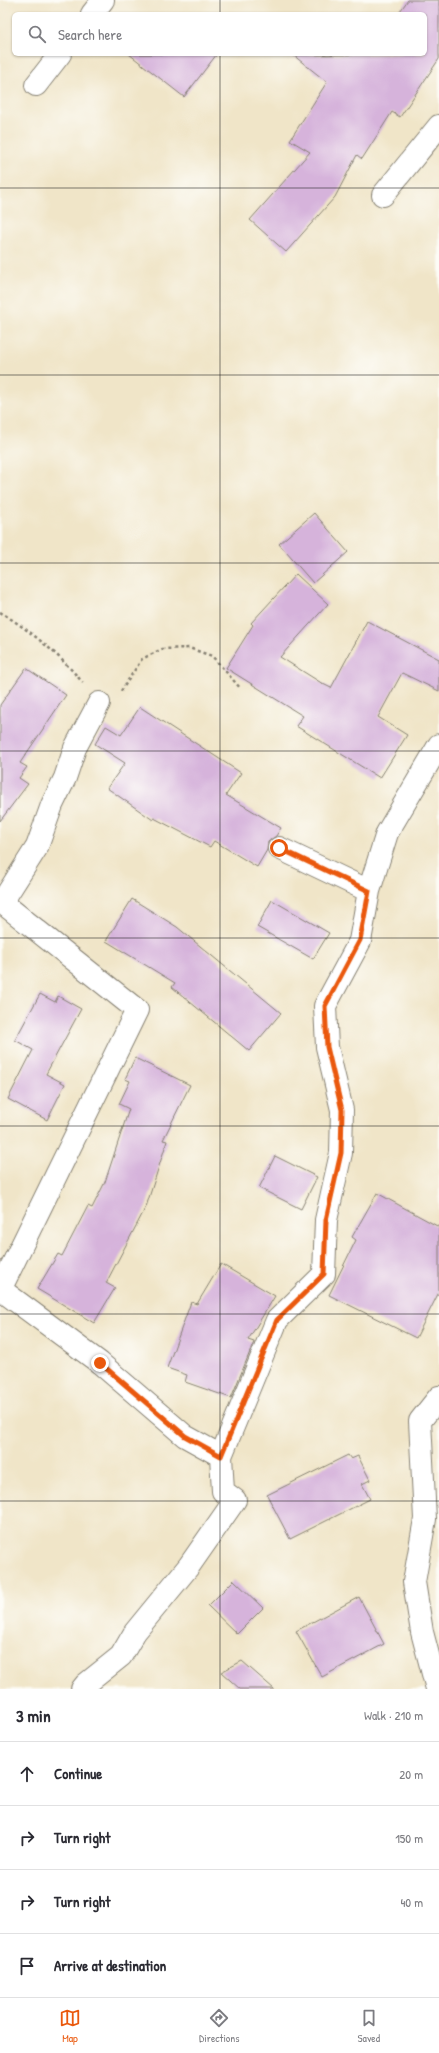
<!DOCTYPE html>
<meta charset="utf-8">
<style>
:root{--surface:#fff;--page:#f2f2f3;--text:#2b2b33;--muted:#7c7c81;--line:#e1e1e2;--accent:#ea580c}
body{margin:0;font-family:"Patrick Hand",sans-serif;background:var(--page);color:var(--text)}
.stop{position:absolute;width:12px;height:12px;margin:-9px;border:3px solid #ea580c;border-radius:50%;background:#fff}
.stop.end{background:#ea580c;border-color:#fff;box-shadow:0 1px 4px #0008}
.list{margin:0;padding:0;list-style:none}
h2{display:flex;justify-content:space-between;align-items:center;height:52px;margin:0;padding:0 16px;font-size:17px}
h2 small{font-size:13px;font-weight:400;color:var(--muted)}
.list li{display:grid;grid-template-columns:26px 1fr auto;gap:12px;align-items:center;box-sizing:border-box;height:64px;padding:0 16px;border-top:1px solid var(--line)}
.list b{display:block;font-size:15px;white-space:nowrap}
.list em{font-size:13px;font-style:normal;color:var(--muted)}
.icon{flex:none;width:22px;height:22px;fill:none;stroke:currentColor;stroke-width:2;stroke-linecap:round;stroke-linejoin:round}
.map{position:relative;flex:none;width:439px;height:1689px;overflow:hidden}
.search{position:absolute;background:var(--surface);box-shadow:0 1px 3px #0004;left:12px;right:12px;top:12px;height:44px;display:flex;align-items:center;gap:10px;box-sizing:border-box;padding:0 14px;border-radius:6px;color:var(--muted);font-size:15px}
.sheet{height:308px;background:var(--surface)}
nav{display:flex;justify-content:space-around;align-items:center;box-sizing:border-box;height:56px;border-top:1px solid var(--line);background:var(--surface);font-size:11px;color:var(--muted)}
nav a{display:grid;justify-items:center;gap:2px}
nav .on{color:var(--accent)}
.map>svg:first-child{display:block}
.building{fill:#d6b3db}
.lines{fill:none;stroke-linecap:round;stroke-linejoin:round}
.street-casing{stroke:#868072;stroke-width:24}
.path{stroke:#868072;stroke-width:2.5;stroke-dasharray:3 3;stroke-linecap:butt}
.street{stroke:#fff;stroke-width:22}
.route{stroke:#ea580c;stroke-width:5}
.grid{fill:none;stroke:#1c1c1c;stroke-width:1;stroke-opacity:0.55}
</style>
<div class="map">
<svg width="439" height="1689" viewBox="0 0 439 1689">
<rect width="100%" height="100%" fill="#fdfcf7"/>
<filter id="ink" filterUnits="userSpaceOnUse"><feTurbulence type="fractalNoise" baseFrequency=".025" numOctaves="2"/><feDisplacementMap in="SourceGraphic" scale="8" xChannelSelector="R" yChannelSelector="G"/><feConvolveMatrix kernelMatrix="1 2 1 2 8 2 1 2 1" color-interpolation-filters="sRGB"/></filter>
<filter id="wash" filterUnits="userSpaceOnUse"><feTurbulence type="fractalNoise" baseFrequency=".012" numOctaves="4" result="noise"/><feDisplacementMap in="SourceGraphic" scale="16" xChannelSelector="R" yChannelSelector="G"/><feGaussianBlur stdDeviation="0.9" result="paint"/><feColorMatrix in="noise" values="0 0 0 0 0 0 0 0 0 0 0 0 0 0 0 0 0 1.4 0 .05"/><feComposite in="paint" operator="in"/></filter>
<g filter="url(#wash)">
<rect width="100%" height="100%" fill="#f0e5c8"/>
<g id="blocks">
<path class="building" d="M408,0H439V59L400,117L392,112L362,159L357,155L335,197L286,252L250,220L310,152L290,140L327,82L293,55L425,54V14H398Z
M129,54H217L184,97Z
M314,513L348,552L313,583L279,544Z
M296,574L328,604L280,657L323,684L331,688L367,621L439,659V691L402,673L378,717L407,735L380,778L296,726L303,716L226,668L253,625L251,623Z
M26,668L66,695L20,763L27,767L19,778L28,784L0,821V705Z
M140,707L241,773L226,795L281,828L276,836L268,842L267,850L257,867L214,841L210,847L154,818L153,820L107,788L125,763L95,744L106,726L121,735Z
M132,899L177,927L281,1013L249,1051L172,987L175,983L106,941Z
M272,900L329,933L313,959L257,927Z
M40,994L55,1002L58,996L81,1009L46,1074L65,1084L47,1120L8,1099L33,1050L15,1040Z
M135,1058L190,1085L163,1140L167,1141L146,1207L106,1283L115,1288L94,1323L37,1289L58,1254L62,1256L88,1206L92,1208L105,1182L129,1109L119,1104L130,1081L125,1079Z
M275,1156L317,1177L301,1209L259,1188Z
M377,1193L439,1227V1292L416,1338L329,1295L356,1240L352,1237Z
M221,1264L275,1296L248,1340L254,1342L231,1398L185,1382L187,1375L167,1368L191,1302L197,1304Z
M348,1455L351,1459L358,1456L370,1480L362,1484L370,1499L290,1539L267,1495Z
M234,1580L263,1608L237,1634L208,1606Z
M359,1597L384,1644L322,1677L296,1631Z
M242,1661L274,1689H240L221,1672Z"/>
</g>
</g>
<g filter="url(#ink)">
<use href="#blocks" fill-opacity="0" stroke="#868072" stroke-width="1"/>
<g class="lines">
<defs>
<path id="street" d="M92,14L103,0
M36,85L60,54
M383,195L439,126
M279,848L369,891
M0,901L137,1010L0,1290
M2,902L37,847L52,805L65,778L75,748L99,703
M0,1289L100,1363L185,1436L221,1456
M82,1689L86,1684L121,1656L135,1632L189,1566L235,1500L223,1491L221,1456L277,1320L324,1274L326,1220L341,1153L342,1110L327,1047L325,1006L360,941L369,891L387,833L439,745
M437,1689L422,1632L414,1582L425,1519L420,1421L439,1397"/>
</defs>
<use href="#street" class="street-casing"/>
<path class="path" d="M0,612C31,631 60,655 83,683
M121,691L142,659L162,649L189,648L212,656L241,689"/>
<use href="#street" class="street"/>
</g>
</g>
<g class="lines" filter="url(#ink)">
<path class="route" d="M100,1363L185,1436L221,1456L277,1320L324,1274L326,1220L341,1153L342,1110L327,1047L325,1006L360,940L369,891L279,848"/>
</g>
<path class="grid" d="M220,0V14M220,54V1689M0,188H439M0,375H439M0,563H439M0,751H439M0,938H439M0,1126H439M0,1314H439M0,1501H439"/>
</svg>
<div class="stop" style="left:279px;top:848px"></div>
<div class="stop end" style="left:100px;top:1363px"></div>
<div class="search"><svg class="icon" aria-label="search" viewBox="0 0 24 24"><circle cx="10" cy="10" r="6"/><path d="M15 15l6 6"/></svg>Search here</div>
</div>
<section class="sheet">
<h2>3 min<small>Walk · 210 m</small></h2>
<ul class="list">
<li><svg class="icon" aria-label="ahead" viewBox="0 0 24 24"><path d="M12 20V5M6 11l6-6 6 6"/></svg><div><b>Continue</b></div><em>20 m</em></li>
<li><svg class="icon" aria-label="right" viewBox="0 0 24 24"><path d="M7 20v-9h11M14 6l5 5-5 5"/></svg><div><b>Turn right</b></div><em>150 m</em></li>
<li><svg class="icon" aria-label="right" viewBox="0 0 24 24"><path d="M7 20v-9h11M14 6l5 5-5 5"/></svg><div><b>Turn right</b></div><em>40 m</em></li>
<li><svg class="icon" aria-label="arrive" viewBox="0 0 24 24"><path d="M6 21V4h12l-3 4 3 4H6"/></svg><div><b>Arrive at destination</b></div></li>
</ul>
</section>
<nav>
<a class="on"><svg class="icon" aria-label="map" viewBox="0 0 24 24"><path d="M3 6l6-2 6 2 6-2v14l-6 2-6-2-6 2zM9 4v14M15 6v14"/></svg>Map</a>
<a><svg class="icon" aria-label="directions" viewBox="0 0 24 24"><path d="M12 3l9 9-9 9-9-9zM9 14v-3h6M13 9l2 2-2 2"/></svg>Directions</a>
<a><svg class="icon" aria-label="saved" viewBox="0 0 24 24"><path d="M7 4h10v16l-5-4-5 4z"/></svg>Saved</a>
</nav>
